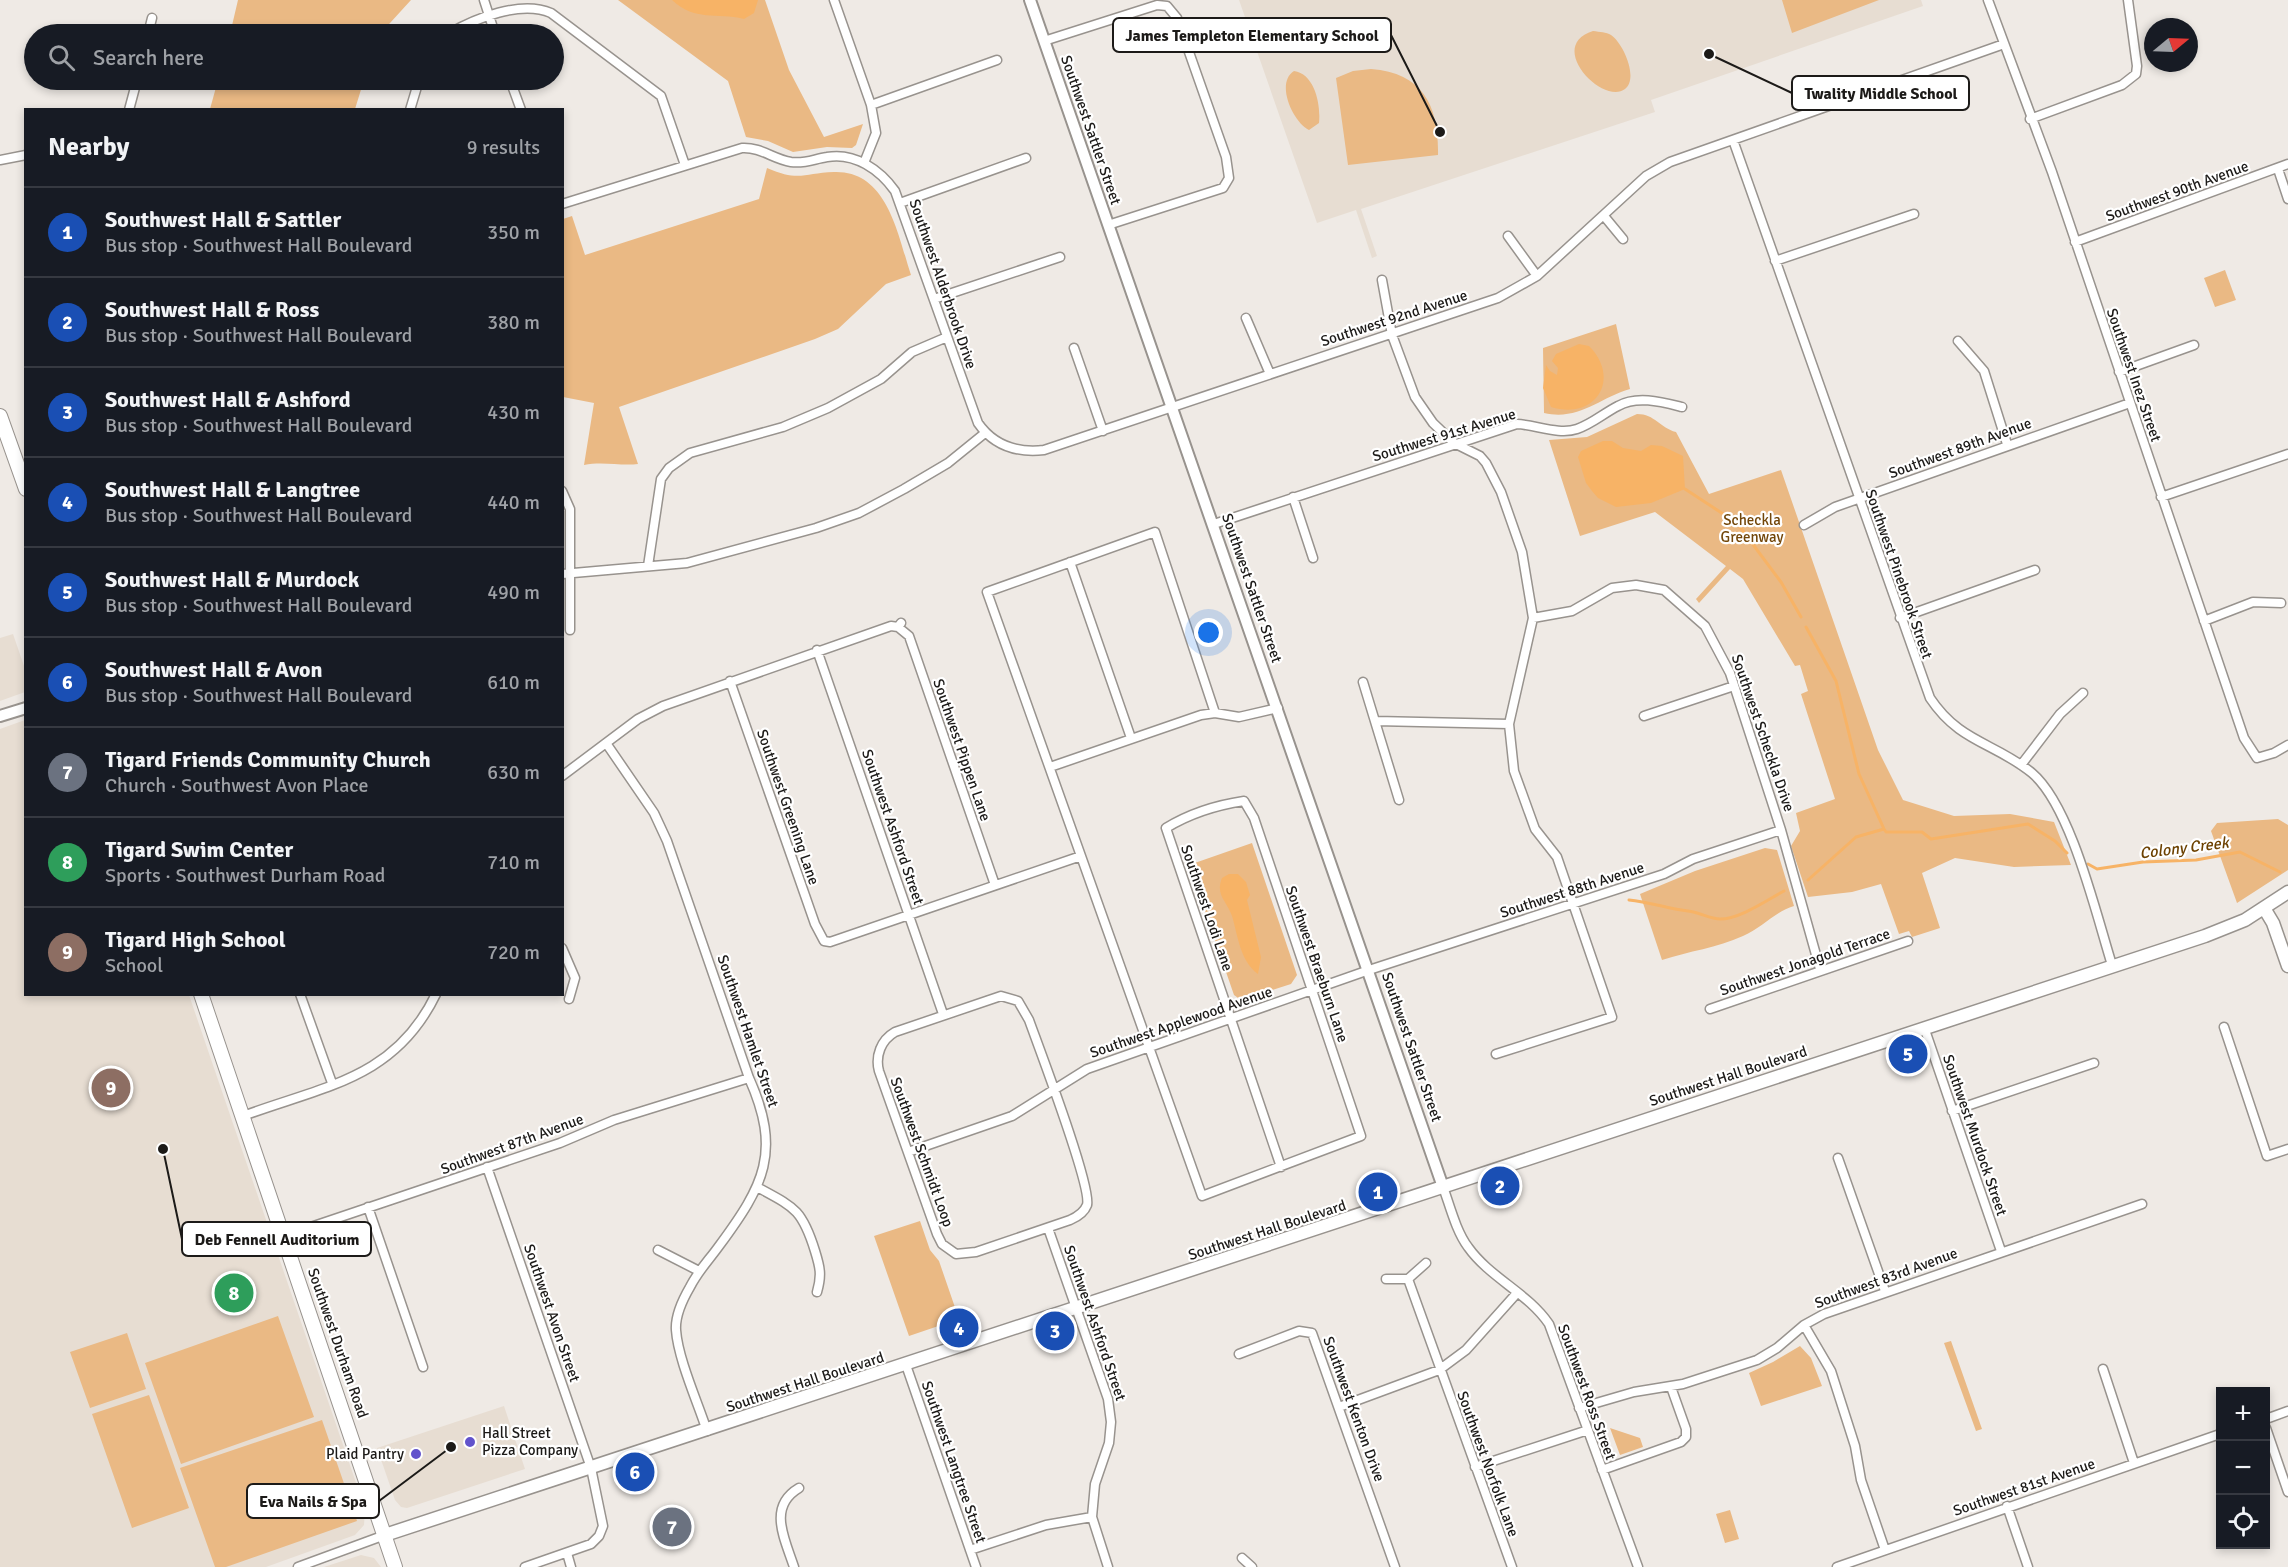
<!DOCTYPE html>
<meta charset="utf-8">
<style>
:root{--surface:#171b24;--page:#242831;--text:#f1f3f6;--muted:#9ea1a6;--line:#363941;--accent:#b1abe3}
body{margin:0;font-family:Signika,sans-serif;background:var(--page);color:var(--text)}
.controls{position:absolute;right:18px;bottom:18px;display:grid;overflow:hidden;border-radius:0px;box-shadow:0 3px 9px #0003}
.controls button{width:54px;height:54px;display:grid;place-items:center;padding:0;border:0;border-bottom:2px solid var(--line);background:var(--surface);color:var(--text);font:30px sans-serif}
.compass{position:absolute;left:2144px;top:18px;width:54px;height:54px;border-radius:50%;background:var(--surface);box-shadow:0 3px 9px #0003;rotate:71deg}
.you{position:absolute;left:1209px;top:633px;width:21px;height:21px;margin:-15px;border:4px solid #fff;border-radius:50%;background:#1a73e8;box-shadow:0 0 0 9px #1a73e833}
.badge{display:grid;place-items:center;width:39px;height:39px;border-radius:50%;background:var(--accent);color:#fff;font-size:20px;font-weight:700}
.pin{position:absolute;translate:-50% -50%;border:3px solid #fff;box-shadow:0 2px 6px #0006}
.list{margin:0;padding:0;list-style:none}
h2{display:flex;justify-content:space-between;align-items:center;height:78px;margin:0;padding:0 24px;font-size:26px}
h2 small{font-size:20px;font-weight:400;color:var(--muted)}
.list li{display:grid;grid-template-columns:39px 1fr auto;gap:18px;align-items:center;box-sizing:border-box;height:90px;padding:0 24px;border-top:2px solid var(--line)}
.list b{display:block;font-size:22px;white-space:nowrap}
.list p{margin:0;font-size:20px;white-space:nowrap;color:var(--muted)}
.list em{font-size:20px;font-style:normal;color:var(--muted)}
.icon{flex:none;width:33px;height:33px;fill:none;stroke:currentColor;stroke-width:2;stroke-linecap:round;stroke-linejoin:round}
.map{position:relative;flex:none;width:2288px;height:1567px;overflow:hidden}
.search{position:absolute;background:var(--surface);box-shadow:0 3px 9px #0003;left:24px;top:24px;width:540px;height:66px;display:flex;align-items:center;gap:15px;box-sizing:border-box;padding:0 21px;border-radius:33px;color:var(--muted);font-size:22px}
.panel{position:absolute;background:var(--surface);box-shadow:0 3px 9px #0003;left:24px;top:108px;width:540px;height:888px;border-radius:0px}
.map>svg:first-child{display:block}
.built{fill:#e7ddd2}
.green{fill:#eab984}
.water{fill:#f7b366}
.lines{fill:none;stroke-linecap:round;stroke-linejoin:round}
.stream{stroke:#f7b366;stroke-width:3}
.minor-casing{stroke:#98938e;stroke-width:11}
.tertiary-casing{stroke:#98938e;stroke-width:14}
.secondary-casing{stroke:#98938e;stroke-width:15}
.primary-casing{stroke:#98938e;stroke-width:16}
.minor{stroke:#fff;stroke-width:8}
.tertiary{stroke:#fff;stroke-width:10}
.secondary{stroke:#fff;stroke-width:12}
.primary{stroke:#fff;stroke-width:14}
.poi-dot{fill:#6253cc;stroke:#fff;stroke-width:2}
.labels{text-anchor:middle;stroke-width:4.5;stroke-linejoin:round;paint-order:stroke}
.street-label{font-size:15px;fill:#1c1a18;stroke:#fff}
.park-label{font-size:15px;fill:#724609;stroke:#fff}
.poi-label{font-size:15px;fill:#1c1a18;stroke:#fff;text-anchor:start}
.water-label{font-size:16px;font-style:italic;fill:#6c4100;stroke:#fff}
.leader{fill:none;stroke:#1c1a18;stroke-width:2}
.callout-dot{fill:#1c1a18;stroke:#fff;stroke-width:2}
.callout{fill:#fff;stroke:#1c1a18;stroke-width:2}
.callout-label{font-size:16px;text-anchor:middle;font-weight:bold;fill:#1c1a18}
</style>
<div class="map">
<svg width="2288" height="1567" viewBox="0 0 2288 1567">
<rect width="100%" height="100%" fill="#efeae5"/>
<path class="built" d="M1239,0H1921L1923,6L1651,100L1655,112L1361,209L1377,256L1372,258L1356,210L1317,223Z
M13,634L25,669V692L0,701V638Z
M25,720L26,994L189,995L365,1509L364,1525L355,1535L266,1567H0V729Z
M504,1406L525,1469L407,1508L401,1507L395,1500L377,1448Z
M361,1555L374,1558L381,1567H324Z"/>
<path class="green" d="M238,0H411L380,34H230Z
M618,0H765L789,70L824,137L863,124L856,145L852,148L827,147L793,152L768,141L746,137L728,81Z
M1782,0H1879L1792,33Z
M1593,31C1600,32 1606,32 1611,35C1623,43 1639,78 1625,89C1603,106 1545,46 1593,31Z
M1371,69C1424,73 1439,107 1438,155L1348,165L1336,78L1353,71Z
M1294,71C1315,74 1321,105 1319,123L1309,130C1293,122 1275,83 1294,71Z
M218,80H364L355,109H210Z
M767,168C799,182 804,173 834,172C888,170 898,236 911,275L886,284L838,329L815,339L619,407L638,464C620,466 602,461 584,465L594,403L563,397V219L572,216L585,255L759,199Z
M2225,270L2236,300L2215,307L2204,278Z
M1616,324L1630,389C1599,398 1579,421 1544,413L1543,348Z
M1637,414C1655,414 1660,428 1676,432L1709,494L1781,470L1878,750L1903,800L1954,816L2010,814L2054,822L2071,865L2014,867L1955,858L1922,873L1940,928L1912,937L1909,931L1899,934L1881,884L1852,892L1808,897L1791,846L1800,831L1796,813L1835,799L1801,694L1808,691L1800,665L1795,666L1743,579L1730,569L1699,603L1696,599L1726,566L1655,512L1580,536L1549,440L1587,437Z
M2278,819L2288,825V870L2237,903L2211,831L2217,823Z
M1252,843L1297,975L1291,984L1241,1000L1234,995L1189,865Z
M1765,848L1777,850L1794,906C1774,912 1762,928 1743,936C1717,948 1689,951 1662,960L1640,894L1695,871Z
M920,1221L930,1250L939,1261L959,1319L909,1336L874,1236Z
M278,1316L314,1417L181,1464L145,1363Z
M127,1333L146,1389L90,1408L70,1352Z
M1951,1341L1982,1429L1976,1431L1944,1343Z
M1800,1346L1811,1358L1822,1386L1761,1406L1749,1373L1773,1362Z
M149,1395L189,1508L132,1528L92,1414Z
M322,1420L357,1521L226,1567H215L180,1468Z
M1610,1428L1640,1438L1643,1447L1620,1455Z
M1730,1510L1739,1539L1725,1543L1716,1514Z"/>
<path class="water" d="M672,0H758L754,13L744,19C716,12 695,22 672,0Z
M1579,344L1589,346C1622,379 1595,421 1551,407L1543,388L1546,365L1550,371L1557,375L1558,368L1552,361L1556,354Z
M1603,441H1612L1623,448L1641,451L1651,445L1662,446L1683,456L1685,489L1651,503L1616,507L1598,498L1592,491L1586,483L1578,457L1581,451Z
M1229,874H1238L1246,882L1250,895L1247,900L1261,957L1258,974C1240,961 1238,936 1232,916C1227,901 1215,895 1222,878Z"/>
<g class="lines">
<path class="stream" d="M1685,489L1737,523L1781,582L1801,617
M1806,627L1836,681L1859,774L1884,829
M2088,864L2097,869L2143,862L2196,860L2240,852L2280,872
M1808,880L1856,837L1884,829L1886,832H1922L1931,839L2028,824L2055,841L2067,853
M1629,900C1650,902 1669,909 1688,911C1699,912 1710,919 1720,919C1740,919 1767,900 1784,891"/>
<defs>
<path id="minor" d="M484,0L495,34
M834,0L871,105L876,133L864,163
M1988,0L2052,172L2244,738L2257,758L2274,753L2288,745
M148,34L152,18
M448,34C476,18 521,0 551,13L661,96L685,165
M1044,41L1157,5L1167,6L1177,18L1226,157L1229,178L1223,188L1108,225
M510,80L521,110
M871,105L997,60
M129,110L137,80
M410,110L419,80
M2030,119L2122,85L2136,74L2137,66L2128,0
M1733,140L1930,698C1960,743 1994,742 2032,773C2071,806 2096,914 2112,965
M0,160L26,155
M2278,169L2288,199
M900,203L1026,158
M562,204L742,148C761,147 773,159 791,162C805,164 814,159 827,157C855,152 880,170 895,191L978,423C994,446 1017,453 1044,450L1498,298L1537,276L1646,176L1670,162L2004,44
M1604,216L1623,239
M1508,236L1537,276
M2075,242L2288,164
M1775,261L1914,214
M1382,280L1392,335L1415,397L1433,423L1454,443L1480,456L1486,463L1501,492L1522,552L1533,618L1509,724L1514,771L1535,829L1557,857L1612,1017L1496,1054
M934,299L1060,257
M1246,318L1270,374
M1958,341L1984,371L2007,444
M1074,348L1103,431
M2119,372L2194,345
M562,491L570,509V630
M1293,497L1313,558
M2161,497L2288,454
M1214,524L1517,424C1536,425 1559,435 1577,429C1592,424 1604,413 1618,406C1637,395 1662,402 1682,407
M1804,525L1835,507L2130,403
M1070,562L1131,738
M648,566L661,479L669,468L690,453L783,427L828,408L881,379L912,352L947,337
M562,574L687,563L816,528L859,513L904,489L948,463L985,433
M1533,618L1572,611L1612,588L1636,585L1664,590L1705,626L1730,673L1781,830L1820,969
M1900,618L2035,570
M2204,621L2253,602L2281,603
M898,627L909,636L995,885
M817,650L943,1014
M730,681L815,924L824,941L830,942L1081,856
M1363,682L1399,800
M1215,713L1155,532L987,592L1202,1196L1361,1136L1254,818L1244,801C1217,805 1189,814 1166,828L1281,1167
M1644,716L1734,686
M1376,721L1509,724
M606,743L654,813L667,841L749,1078C782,1152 764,1185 719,1246C709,1260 698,1271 690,1287C683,1299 675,1315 676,1330C678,1359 698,1403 707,1431
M2021,765L2060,714L2083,693
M1050,767L1201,715L1215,713L1239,717L1278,708
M562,776L638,719L663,706L891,626L898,627L901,623
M562,948L575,978L569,999
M300,994L332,1083
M1001,996L1018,1001L1029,1020C1039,1048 1092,1187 1087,1205C1084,1213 1077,1217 1070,1220L976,1252L956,1254L942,1244L937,1234L879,1071C875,1056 881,1040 895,1032Z
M1710,1009L1908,941
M1924,1027L2001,1251
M2224,1027L2267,1156L2288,1149
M1952,1111L2094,1063
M243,1116C324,1086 395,1079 436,994
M908,1152L1012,1116L1087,1069L1369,970L1664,874L1693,859L1781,830
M1838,1158L1885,1291
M487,1167L591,1468L603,1526L599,1536L591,1544L525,1567
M757,1187C794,1207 802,1209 815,1251C820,1267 822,1275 817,1292
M1443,1187C1450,1206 1456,1231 1468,1247C1490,1278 1528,1293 1549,1324L1638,1567
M368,1207L423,1367
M1048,1228L1108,1399L1111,1422L1109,1443L1095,1484L1092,1517L1108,1567
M284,1236L560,1143L614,1120L749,1078
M658,1250L699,1271
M1386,1279H1408L1426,1263
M1408,1279L1512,1567
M1804,1325L1831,1371L1855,1446L1861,1480L1885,1550
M1239,1354L1299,1331L1312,1333L1395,1567
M906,1365L976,1567
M2103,1369L2134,1463
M1339,1407L1439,1370L1466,1350L1517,1293
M1579,1408L1634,1392L1683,1384L1757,1360L1777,1348L1804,1325L1824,1314L2142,1204
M2266,1419L2288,1411
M2266,1428L2288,1492
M1475,1467L1588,1430
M1602,1470L1681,1442L1686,1437V1429L1671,1387
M2007,1506L2028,1567
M970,1550L1046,1525L1092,1517
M567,1553L571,1567
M1242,1558L1252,1567
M298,1567L385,1535
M794,1567C785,1539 767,1507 799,1488
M1837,1567L2220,1434"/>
<path id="tertiary" d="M1030,0L1443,1187
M0,716L26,708"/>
<path id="secondary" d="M2264,908L2273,923L2288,966
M385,1535L2205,936L2245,920L2288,892"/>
<path id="primary" d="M0,416L26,489
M201,994L395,1567"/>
</defs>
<use href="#minor" class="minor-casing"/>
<use href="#tertiary" class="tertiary-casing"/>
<use href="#secondary" class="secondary-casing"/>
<use href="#primary" class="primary-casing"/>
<use href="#minor" class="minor"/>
<use href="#tertiary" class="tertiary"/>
<use href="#secondary" class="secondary"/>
<use href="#primary" class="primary"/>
</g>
<g class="poi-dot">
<circle cx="470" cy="1442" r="6"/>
<circle cx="416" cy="1454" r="6"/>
</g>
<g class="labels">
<g class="street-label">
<text transform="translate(1091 130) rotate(71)" y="5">Southwest Sattler Street</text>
<text transform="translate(2177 191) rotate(-20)" y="5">Southwest 90th Avenue</text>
<text transform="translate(943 284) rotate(71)" y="5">Southwest Alderbrook Drive</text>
<text transform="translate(1394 318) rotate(-18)" y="5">Southwest 92nd Avenue</text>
<text transform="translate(2134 375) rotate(71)" y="5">Southwest Inez Street</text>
<text transform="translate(1444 435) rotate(-17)" y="5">Southwest 91st Avenue</text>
<text transform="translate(1960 448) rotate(-20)" y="5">Southwest 89th Avenue</text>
<text transform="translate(1899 574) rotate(71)" y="5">Southwest Pinebrook Street</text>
<text transform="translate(1252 588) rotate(71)" y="5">Southwest Sattler Street</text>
<text transform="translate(1763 733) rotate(71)" y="5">Southwest Scheckla Drive</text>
<text transform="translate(962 750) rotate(71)" y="5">Southwest Pippen Lane</text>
<text transform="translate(788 807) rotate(71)" y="5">Southwest Greening Lane</text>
<text transform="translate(893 827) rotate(71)" y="5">Southwest Ashford Street</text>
<text transform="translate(1572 890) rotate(-18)" y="5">Southwest 88th Avenue</text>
<text transform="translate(1207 908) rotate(71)" y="5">Southwest Lodi Lane</text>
<text transform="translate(1805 962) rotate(-19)" y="5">Southwest Jonagold Terrace</text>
<text transform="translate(1317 964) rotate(71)" y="5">Southwest Braeburn Lane</text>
<text transform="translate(1181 1022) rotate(-19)" y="5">Southwest Applewood Avenue</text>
<text transform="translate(748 1031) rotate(71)" y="5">Southwest Hamlet Street</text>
<text transform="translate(1412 1047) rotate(71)" y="5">Southwest Sattler Street</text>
<text transform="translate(1728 1076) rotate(-18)" y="5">Southwest Hall Boulevard</text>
<text transform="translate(1975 1135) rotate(71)" y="5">Southwest Murdock Street</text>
<text transform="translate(512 1144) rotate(-20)" y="5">Southwest 87th Avenue</text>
<text transform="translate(922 1152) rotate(70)" y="5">Southwest Schmidt Loop</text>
<text transform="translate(1267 1230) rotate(-18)" y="5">Southwest Hall Boulevard</text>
<text transform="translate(1886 1278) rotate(-20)" y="5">Southwest 83rd Avenue</text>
<text transform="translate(552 1313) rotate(71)" y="5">Southwest Avon Street</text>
<text transform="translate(1095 1323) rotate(71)" y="5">Southwest Ashford Street</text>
<text transform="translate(338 1343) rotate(71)" y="5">Southwest Durham Road</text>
<text transform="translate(805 1382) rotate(-18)" y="5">Southwest Hall Boulevard</text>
<text transform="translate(1587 1392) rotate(70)" y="5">Southwest Ross Street</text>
<text transform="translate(1354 1409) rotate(70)" y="5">Southwest Kenton Drive</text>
<text transform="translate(954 1462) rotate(71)" y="5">Southwest Langtree Street</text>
<text transform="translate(1488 1464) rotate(70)" y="5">Southwest Norfolk Lane</text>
<text transform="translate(2024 1487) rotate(-19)" y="5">Southwest 81st Avenue</text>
</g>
<g class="park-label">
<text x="1752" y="525">Scheckla<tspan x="1752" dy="17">Greenway</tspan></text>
</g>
<g class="poi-label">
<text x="482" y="1438">Hall Street<tspan x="482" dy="17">Pizza Company</tspan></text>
<text x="404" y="1459" text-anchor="end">Plaid Pantry</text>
</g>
<g class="water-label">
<text transform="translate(2184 847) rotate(-7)" y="6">Colony Creek</text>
</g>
</g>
<path class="leader" d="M1440 132L1391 35M1709 54L1792 93M163 1149L182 1239M451 1447L379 1501"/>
<g class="callout-dot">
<circle cx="1440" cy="132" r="6"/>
<circle cx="1709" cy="54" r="6"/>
<circle cx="163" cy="1149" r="6"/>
<circle cx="451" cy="1447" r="6"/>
</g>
<g class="callout">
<rect x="1113" y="18" width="278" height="34" rx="6"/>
<rect x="1792" y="76" width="177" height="34" rx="6"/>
<rect x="182" y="1222" width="189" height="34" rx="6"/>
<rect x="247" y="1484" width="132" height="34" rx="6"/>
</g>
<g class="callout-label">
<text x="1252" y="41">James Templeton Elementary School</text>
<text x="1881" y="99">Twality Middle School</text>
<text x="277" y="1245">Deb Fennell Auditorium</text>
<text x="313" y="1507">Eva Nails &amp; Spa</text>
</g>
</svg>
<div class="controls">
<button>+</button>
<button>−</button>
<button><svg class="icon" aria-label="locate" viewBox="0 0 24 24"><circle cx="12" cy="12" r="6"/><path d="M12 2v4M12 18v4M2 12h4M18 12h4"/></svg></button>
</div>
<svg class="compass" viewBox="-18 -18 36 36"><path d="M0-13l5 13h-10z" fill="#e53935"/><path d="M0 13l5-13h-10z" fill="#9ea1a6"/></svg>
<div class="you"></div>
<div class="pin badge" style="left:1378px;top:1192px;background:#1a4fb4">1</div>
<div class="pin badge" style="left:1500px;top:1186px;background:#1a4fb4">2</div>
<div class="pin badge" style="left:1055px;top:1331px;background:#1a4fb4">3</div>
<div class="pin badge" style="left:959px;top:1328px;background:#1a4fb4">4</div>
<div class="pin badge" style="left:1908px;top:1054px;background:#1a4fb4">5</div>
<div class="pin badge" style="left:635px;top:1472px;background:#1a4fb4">6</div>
<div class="pin badge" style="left:672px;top:1527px;background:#6b7280">7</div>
<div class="pin badge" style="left:234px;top:1293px;background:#2e9e5b">8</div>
<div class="pin badge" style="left:111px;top:1088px;background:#8d6e63">9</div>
<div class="search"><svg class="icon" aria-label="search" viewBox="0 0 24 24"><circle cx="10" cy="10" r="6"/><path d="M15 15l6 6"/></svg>Search here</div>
<section class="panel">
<h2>Nearby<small>9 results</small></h2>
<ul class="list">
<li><span class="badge" style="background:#1a4fb4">1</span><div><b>Southwest Hall &amp; Sattler</b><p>Bus stop · Southwest Hall Boulevard</p></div><em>350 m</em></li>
<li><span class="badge" style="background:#1a4fb4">2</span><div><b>Southwest Hall &amp; Ross</b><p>Bus stop · Southwest Hall Boulevard</p></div><em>380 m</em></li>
<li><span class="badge" style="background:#1a4fb4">3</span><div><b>Southwest Hall &amp; Ashford</b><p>Bus stop · Southwest Hall Boulevard</p></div><em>430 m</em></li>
<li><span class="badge" style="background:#1a4fb4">4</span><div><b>Southwest Hall &amp; Langtree</b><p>Bus stop · Southwest Hall Boulevard</p></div><em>440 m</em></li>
<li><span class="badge" style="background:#1a4fb4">5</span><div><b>Southwest Hall &amp; Murdock</b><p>Bus stop · Southwest Hall Boulevard</p></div><em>490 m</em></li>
<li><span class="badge" style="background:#1a4fb4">6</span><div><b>Southwest Hall &amp; Avon</b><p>Bus stop · Southwest Hall Boulevard</p></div><em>610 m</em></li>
<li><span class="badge" style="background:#6b7280">7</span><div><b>Tigard Friends Community Church</b><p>Church · Southwest Avon Place</p></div><em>630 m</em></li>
<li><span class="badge" style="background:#2e9e5b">8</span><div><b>Tigard Swim Center</b><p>Sports · Southwest Durham Road</p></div><em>710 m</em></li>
<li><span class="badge" style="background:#8d6e63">9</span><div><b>Tigard High School</b><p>School</p></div><em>720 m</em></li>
</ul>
</section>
</div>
